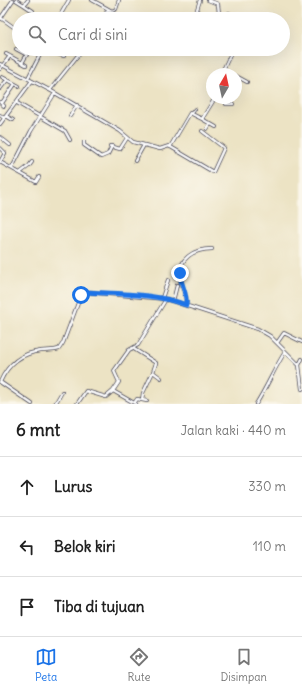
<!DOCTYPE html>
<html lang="id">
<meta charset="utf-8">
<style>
:root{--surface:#fff;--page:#f2f2f2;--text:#222;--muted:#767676;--line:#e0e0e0;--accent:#1a73e8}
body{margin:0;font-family:Delius,sans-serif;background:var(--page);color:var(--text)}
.compass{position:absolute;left:206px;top:68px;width:36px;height:36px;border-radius:50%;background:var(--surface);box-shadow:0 4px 16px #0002;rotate:9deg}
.stop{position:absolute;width:12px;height:12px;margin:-9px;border:3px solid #1a73e8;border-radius:50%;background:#fff}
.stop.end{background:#1a73e8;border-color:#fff;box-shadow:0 1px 4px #0008}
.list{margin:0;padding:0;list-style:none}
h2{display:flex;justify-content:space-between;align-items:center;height:52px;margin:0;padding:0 16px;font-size:17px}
h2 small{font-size:13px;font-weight:400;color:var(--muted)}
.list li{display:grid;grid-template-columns:26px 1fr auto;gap:12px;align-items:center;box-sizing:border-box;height:60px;padding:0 16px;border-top:1px solid var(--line)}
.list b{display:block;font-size:15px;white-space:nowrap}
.list em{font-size:13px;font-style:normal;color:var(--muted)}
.icon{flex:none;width:22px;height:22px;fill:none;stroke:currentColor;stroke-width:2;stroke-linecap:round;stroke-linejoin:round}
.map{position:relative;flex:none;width:302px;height:404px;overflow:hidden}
.search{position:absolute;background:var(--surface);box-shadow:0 4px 16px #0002;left:12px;right:12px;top:12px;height:44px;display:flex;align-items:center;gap:10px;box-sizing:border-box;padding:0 14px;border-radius:22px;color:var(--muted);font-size:15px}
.sheet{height:232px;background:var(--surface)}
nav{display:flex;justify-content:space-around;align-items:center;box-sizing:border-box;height:56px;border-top:1px solid var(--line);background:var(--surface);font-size:11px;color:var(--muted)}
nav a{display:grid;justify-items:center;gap:2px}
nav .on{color:var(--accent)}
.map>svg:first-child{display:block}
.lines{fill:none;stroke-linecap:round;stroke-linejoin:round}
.minor-casing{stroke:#403f50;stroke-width:4}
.minor{stroke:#fff;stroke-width:2.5}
.route{stroke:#1a73e8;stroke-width:5}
</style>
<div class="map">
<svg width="302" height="404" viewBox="0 0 302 404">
<rect width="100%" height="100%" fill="#fbf7ec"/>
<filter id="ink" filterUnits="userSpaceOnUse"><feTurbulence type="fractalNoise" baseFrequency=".025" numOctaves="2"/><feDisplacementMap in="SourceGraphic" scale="8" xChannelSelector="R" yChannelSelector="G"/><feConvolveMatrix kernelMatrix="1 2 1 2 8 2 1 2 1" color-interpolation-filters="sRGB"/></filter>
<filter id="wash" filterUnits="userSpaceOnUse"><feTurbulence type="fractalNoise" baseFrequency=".012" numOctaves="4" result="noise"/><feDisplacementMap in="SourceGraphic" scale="16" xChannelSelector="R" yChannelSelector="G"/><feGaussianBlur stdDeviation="0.9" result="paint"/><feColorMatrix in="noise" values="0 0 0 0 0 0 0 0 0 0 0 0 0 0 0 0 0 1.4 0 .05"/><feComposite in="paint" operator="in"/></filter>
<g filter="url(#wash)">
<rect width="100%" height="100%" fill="#ece3c4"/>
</g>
<g filter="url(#ink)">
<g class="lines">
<defs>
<path id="minor" d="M16,0L24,5L28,0
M92,0L112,11L116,9L119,0
M208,0L218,4L219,14L224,19
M24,5L33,11
M1,18L19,31
M0,19L13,0
M30,19L31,17
M58,19L69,0
M102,19L108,10
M194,19L200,0
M215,19L219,14
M224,19L229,13
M16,49L27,55
M50,49L52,52L64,56
M6,54L26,65
M22,63L30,49
M0,64L55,93L120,131L133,142L160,149L169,146L213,172L224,148L202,131
M0,69L10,56
M222,71L230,74
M221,74L233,49
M236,76L247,82
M2,77L19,86
M28,78L43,49
M0,89L7,80
M50,90L83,49
M218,98L226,102
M228,98L226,104H233
M0,102L4,106
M2,103L15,84
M17,103L65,131L70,140
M192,113L195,109
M0,115L4,118
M6,116L13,120
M70,116L77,105
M202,119L216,127
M0,124L31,82
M207,129L210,124
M0,137L10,145
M84,142V145L101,157L108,154L112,146
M110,146L120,149L127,138
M170,147L190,113L202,119L215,98
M0,148L5,153L0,162
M135,161L144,145
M0,162L36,182L39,177
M12,168L31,131L55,93
M21,172L29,166L32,162
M162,298L168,280
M173,301L177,285
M186,305C188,296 181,288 180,278C178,258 194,249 212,249
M277,343L284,333L302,342
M134,349L156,363L153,372L161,378
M299,365L302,359
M0,382C8,364 21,353 41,351C47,350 53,351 59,349L63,343L81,295L86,292L166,299L258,329L270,336L299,365L302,389
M0,382L32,404
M113,391L136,404
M142,400L143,393L153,372
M135,402L137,399L147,401
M55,404L62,392
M77,404L86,391L106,397L113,391L119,382L114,371L129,350L138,345L166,299
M256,404C267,387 274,369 285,352"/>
</defs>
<use href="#minor" class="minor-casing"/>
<use href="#minor" class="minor"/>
</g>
</g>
<g class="lines" filter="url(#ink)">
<path class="route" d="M81,295L86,292C119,294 154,293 186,305C188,294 180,284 180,273"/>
</g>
</svg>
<svg class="compass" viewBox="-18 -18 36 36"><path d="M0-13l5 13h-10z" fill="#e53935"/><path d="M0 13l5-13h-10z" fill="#767676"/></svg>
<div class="stop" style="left:81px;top:295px"></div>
<div class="stop end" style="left:180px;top:273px"></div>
<div class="search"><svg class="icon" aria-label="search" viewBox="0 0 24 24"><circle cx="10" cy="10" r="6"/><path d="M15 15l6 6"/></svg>Cari di sini</div>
</div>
<section class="sheet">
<h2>6 mnt<small>Jalan kaki · 440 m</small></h2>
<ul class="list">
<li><svg class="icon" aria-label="ahead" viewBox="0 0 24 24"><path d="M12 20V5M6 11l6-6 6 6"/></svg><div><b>Lurus</b></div><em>330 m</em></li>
<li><svg class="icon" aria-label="left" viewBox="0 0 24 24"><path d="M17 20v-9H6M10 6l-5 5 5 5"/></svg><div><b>Belok kiri</b></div><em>110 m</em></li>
<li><svg class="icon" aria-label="arrive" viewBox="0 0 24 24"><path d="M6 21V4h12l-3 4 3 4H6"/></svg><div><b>Tiba di tujuan</b></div></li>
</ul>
</section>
<nav>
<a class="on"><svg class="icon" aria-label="map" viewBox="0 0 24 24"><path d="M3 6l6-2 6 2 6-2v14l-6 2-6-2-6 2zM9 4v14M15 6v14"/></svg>Peta</a>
<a><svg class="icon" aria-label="directions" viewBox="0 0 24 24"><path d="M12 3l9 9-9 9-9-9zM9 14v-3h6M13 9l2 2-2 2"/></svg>Rute</a>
<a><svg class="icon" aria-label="saved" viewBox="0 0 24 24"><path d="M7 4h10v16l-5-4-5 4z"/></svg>Disimpan</a>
</nav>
